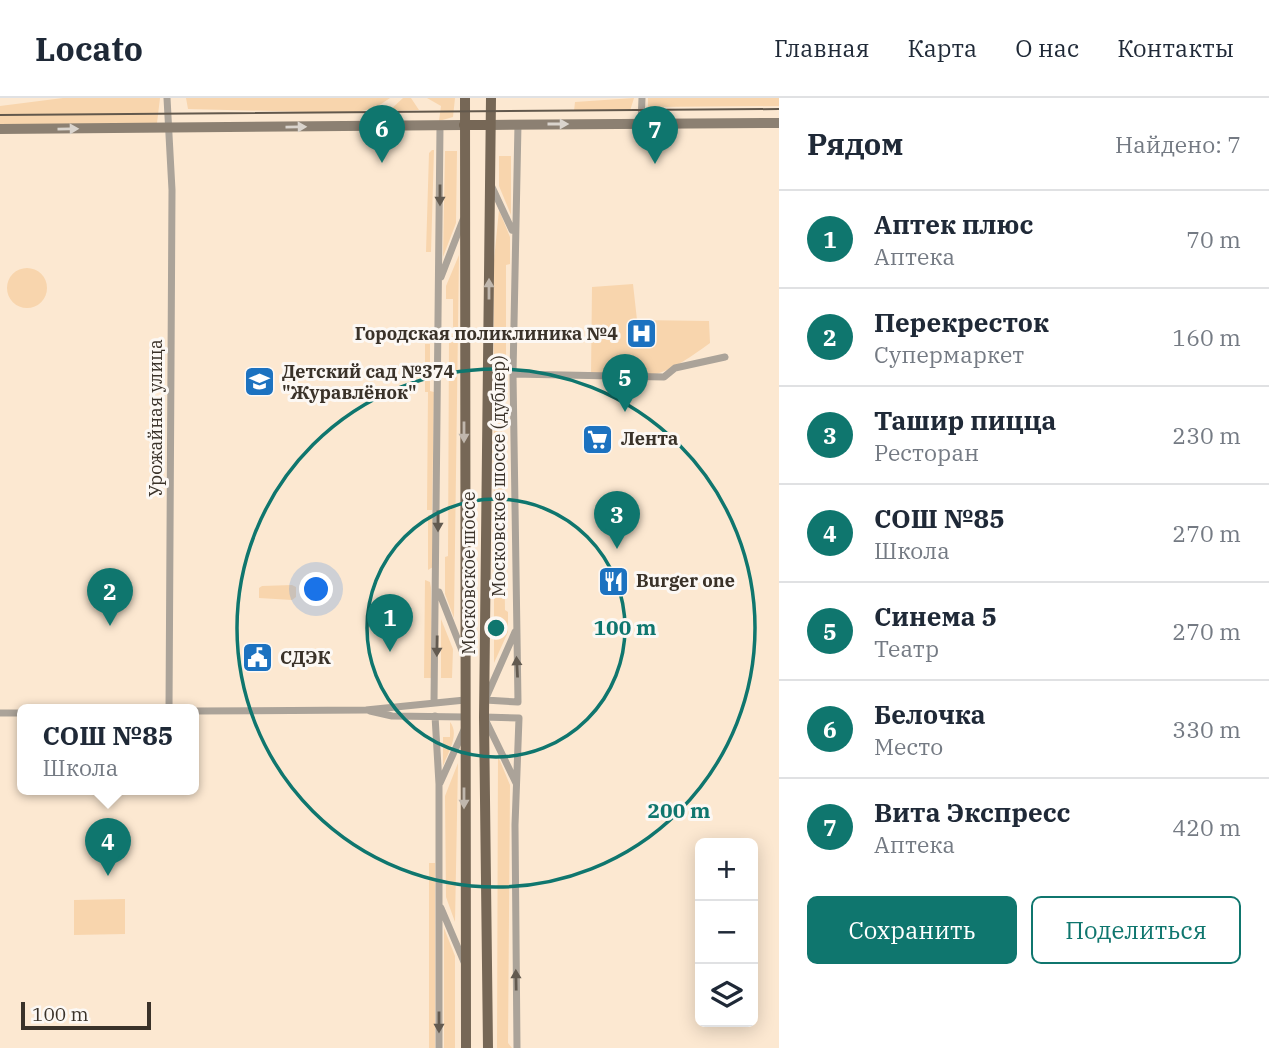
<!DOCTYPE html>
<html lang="ru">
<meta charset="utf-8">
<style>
:root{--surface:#fff;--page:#f2f2f3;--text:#1f2937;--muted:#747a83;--line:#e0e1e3;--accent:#0f766e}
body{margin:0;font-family:"IBM Plex Serif",serif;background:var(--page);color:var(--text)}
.controls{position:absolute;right:21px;bottom:21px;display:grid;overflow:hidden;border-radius:10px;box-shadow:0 4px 18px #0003}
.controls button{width:63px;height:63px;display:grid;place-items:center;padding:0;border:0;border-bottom:2px solid var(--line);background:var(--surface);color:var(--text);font:35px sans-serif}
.scale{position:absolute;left:21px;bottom:18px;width:130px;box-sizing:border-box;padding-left:7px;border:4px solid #3a3229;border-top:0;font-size:19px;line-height:24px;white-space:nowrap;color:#3a3229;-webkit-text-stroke:5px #fcf8f4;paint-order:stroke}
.you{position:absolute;left:317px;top:492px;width:24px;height:24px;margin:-18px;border:5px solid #fff;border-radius:50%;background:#1a73e8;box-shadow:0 0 0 10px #1a73e833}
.badge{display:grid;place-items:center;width:46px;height:46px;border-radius:50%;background:var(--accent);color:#fff;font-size:23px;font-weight:700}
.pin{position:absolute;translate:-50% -58px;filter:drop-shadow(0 2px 4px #0008)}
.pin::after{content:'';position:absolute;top:37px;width:24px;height:21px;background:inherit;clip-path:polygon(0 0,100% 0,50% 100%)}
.popup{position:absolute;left:17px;top:606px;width:182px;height:91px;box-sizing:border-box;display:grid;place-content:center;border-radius:10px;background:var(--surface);filter:drop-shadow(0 2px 5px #0005);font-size:23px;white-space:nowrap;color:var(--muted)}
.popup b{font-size:26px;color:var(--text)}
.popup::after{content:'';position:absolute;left:50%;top:100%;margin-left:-14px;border:14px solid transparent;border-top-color:var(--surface)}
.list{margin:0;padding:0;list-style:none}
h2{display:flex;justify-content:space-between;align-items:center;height:91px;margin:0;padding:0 28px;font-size:30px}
h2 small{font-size:23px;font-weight:400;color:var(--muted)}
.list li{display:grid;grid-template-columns:46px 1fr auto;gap:21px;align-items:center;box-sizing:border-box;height:98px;padding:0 28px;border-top:2px solid var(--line)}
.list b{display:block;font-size:26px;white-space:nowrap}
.list p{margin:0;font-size:23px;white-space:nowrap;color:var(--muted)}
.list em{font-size:23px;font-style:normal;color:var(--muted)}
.actions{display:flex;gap:14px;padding:21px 28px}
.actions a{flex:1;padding:16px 0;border:2px solid var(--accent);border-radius:10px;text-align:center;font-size:24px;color:var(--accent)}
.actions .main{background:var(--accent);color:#fff}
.icon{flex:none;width:38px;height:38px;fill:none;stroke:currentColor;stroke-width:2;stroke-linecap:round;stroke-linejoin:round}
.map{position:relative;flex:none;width:779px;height:950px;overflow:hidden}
header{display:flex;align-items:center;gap:42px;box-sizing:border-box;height:98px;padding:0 35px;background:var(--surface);border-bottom:2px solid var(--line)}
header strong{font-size:33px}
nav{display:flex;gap:38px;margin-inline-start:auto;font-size:24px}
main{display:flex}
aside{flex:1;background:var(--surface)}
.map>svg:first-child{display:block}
.green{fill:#f8d5ad}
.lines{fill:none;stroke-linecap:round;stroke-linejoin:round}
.minor{stroke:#aba399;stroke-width:7}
.secondary{stroke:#8c8072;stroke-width:10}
.primary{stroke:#766756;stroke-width:10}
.tram{stroke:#62584c;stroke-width:2}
.oneway{fill:#dad4cd}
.oneway2{fill:#625a50}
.oneway3{fill:#c0b7ad}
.ring{fill:none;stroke:#0f766e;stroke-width:3.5}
.labels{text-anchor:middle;stroke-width:6;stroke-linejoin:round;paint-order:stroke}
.poi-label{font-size:18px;font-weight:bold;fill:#3a3229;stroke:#fcf8f4;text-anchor:start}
.street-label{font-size:18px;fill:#3a3229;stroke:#fcf8f4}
.centre{fill:#0f766e;stroke:#fcf8f4;stroke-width:3.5}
.ring-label{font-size:21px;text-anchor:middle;font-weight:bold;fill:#0f766e;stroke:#fcf8f4;stroke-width:6;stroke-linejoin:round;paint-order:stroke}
</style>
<header>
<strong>Locato</strong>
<nav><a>Главная</a><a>Карта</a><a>О нас</a><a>Контакты</a></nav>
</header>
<main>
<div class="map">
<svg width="779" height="950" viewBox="0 0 779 950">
<rect width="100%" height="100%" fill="#fce8d1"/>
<path class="green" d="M63,0H160L157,25L0,28V8Z
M186,0H390L375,10L352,15L188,11Z
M403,0H411L419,12L389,13Z
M427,0H455L453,19L439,23L441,8Z
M634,0L630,13H574L575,4Z
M648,0H779V8L648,9Z
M432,52H434L431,154H426L429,55Z
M445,53H457L456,125L443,159Z
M499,58H511V117L499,88Z
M499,112L510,139V166L506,167V303H502L505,512L508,514V534L494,565V162Z
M459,157L454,520L445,496V459L448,458L449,238H453V201H446V188Z
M7 190a20 20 0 1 1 40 0a20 20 0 1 1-40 0Z
M633,186L637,222L709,223L710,245C658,283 654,279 591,278L592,189Z
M425,246H430V293L434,294L432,412H427L428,294H425Z
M428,417H433V469L428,472Z
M425,482L430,484L431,490L432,580H424Z
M292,487L296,489V499L292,502L259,500V490L262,488Z
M441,521L453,551L452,580H441Z
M450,624C460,636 448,655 443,668V639H450Z
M498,658L510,687L508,945L512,950H497Z
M458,665L455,824L446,799L445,698Z
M429,765H435V950H429Z
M125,801V836L74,837V802Z
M444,830L455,858V950H444Z"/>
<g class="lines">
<path class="minor" d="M167,0L172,92L169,612
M641,25L642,0
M492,89L512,132
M441,179L463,122
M513,276L664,279L675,270L725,259
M439,494L463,555
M515,534L485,602L518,604L513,276L518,26
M434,605L440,29
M194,613L366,612L465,602
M370,613L392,618L465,619
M0,615H22
M435,618L439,686V950
M440,685L464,632
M516,685L484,619L519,620L515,727L517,950
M441,810L464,864"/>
<path class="secondary" d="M489,27L779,25
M0,31L464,27"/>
<path class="primary" d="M465,0L466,950
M464,27H489
M488,950L484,619L491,0"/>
<path class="tram" d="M0,17L779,11"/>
</g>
<defs><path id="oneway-solid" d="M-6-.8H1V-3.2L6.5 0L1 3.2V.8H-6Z" transform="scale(1.75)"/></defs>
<g class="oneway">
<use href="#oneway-solid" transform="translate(558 26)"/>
<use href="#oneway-solid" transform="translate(296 29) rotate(-1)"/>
<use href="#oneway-solid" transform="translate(68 31) rotate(-1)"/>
</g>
<g class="oneway2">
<use href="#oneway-solid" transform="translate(440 97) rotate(90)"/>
<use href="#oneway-solid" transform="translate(438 423) rotate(90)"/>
<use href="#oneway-solid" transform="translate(437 548) rotate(91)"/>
<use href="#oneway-solid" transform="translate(517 569) rotate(-93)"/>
<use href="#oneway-solid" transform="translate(516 882) rotate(-91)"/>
<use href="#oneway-solid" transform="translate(439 924) rotate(90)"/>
</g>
<g class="oneway3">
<use href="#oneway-solid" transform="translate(489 191) rotate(-90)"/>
<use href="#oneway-solid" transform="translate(464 334) rotate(90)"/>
<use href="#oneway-solid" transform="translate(464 700) rotate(90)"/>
</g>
<g class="ring">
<circle cx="496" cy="530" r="129"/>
<circle cx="496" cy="530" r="259"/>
</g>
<defs>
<symbol id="hospital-square" viewBox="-11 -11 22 22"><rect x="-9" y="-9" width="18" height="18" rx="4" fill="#1c72c0" stroke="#fcf8f4"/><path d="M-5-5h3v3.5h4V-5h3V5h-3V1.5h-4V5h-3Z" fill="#fff"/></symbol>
<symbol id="school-square" viewBox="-11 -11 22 22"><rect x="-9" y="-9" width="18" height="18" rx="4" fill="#1c72c0" stroke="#fcf8f4"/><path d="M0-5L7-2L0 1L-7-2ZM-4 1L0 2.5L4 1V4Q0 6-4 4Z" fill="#fff"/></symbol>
<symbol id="supermarket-square" viewBox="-11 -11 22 22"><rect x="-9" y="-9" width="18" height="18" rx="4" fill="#1c72c0" stroke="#fcf8f4"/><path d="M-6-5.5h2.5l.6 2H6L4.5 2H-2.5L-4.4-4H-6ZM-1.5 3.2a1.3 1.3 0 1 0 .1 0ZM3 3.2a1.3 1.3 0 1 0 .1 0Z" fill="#fff"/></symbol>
<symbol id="restaurant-square" viewBox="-11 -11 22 22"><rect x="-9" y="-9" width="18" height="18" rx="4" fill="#1c72c0" stroke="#fcf8f4"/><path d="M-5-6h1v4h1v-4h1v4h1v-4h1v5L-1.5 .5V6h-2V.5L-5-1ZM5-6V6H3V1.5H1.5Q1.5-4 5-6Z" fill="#fff"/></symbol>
<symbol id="civic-square" viewBox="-11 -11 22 22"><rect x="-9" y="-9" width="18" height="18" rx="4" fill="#1c72c0" stroke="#fcf8f4"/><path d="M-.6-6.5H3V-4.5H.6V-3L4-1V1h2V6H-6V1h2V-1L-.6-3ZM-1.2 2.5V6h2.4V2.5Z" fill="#fff"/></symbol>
</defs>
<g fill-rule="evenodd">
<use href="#hospital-square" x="624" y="218" width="35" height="35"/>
<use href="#school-square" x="242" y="266" width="35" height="35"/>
<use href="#supermarket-square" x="580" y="324" width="35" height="35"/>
<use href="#restaurant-square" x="596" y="466" width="35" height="35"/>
<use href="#civic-square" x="240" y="542" width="35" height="35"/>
</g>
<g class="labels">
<g class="poi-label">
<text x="618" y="242" text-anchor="end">Городская поликлиника №4</text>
<text x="282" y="280">Детский сад №374<tspan x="282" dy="21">"Журавлёнок"</tspan></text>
<text x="621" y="347">Лента</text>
<text x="636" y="489">Burger one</text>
<text x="280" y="566">СДЭК</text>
</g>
<g class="street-label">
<text transform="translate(156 320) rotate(-90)" y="6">Урожайная улица</text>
<text transform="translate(499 378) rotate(-90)" y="6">Московское шоссе (дублер)</text>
<text transform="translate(469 475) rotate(-90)" y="6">Московское шоссе</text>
</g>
</g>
<circle cx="496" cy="530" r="10" class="centre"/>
<g class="ring-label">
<text x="625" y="537">100 m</text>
<text x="679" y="720">200 m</text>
</g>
</svg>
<div class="controls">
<button>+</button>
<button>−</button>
<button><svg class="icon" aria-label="layers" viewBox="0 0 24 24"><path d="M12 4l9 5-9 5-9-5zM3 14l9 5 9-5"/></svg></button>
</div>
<div class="scale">100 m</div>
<div class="you"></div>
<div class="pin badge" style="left:390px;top:554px">1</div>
<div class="pin badge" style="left:110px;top:528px">2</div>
<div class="pin badge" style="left:617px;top:451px">3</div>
<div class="pin badge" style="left:108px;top:778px">4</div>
<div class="popup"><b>СОШ №85</b>Школа</div>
<div class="pin badge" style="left:625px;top:314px">5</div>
<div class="pin badge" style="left:382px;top:65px">6</div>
<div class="pin badge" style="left:655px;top:66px">7</div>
</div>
<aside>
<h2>Рядом<small>Найдено: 7</small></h2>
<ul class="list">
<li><span class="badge">1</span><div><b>Аптек плюс</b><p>Аптека</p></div><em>70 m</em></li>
<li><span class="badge">2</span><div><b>Перекресток</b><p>Супермаркет</p></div><em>160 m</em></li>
<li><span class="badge">3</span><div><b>Ташир пицца</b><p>Ресторан</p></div><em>230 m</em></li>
<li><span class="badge">4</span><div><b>СОШ №85</b><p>Школа</p></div><em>270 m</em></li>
<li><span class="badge">5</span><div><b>Синема 5</b><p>Театр</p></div><em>270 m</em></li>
<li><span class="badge">6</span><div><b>Белочка</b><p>Место</p></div><em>330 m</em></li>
<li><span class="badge">7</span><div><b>Вита Экспресс</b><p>Аптека</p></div><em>420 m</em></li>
</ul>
<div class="actions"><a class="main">Сохранить</a><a>Поделиться</a></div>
</aside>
</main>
